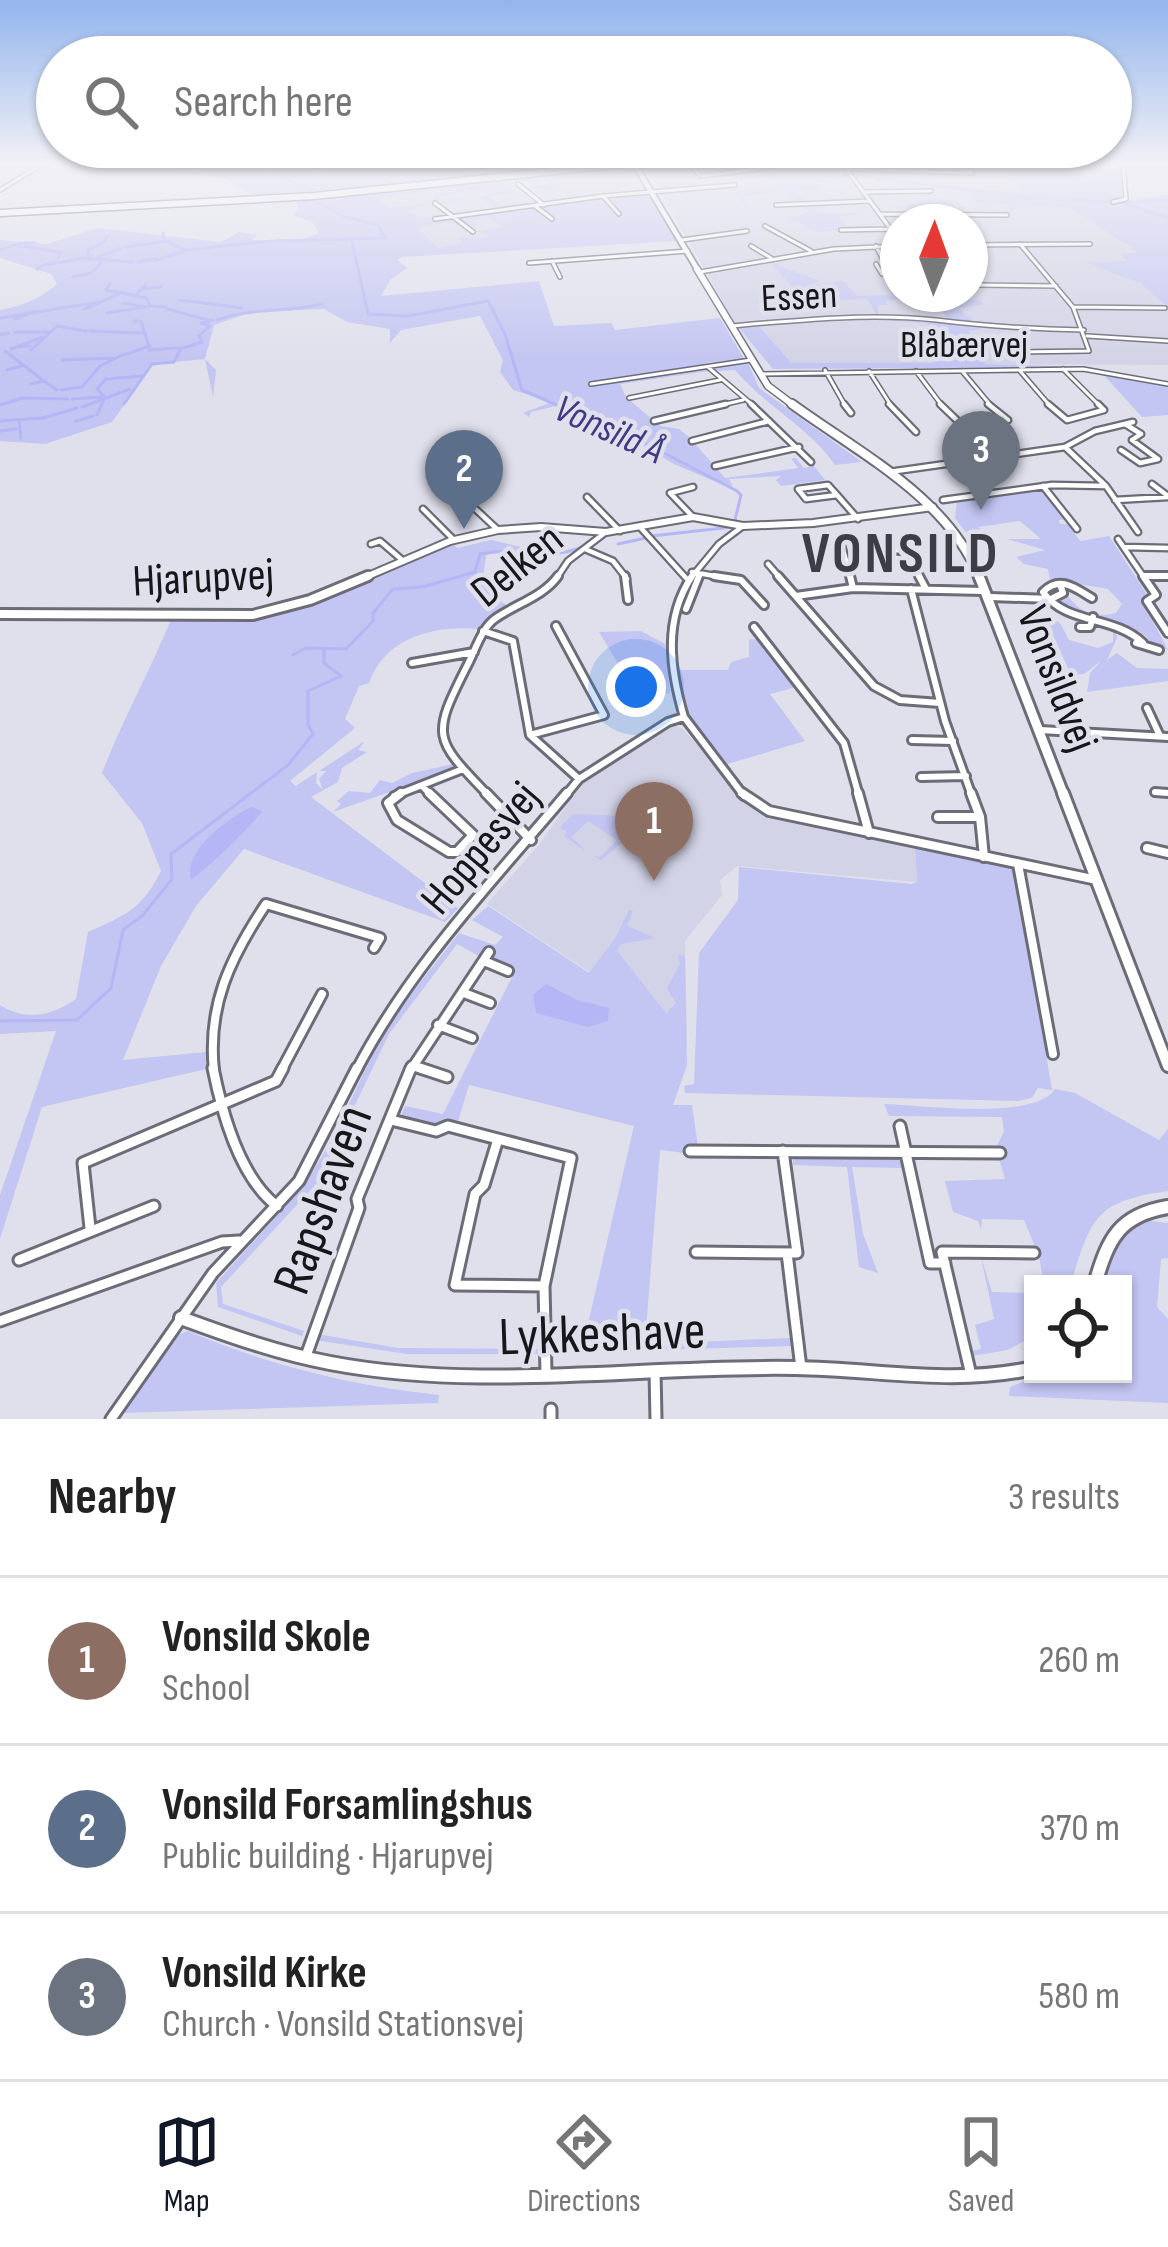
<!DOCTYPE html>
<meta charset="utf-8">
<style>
:root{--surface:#fff;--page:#f6f6f6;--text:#222;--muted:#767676;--line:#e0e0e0;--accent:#111827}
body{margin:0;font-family:"Sofia Sans Condensed",sans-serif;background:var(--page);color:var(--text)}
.controls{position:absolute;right:36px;bottom:36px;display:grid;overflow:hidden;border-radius:0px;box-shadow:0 3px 9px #0004}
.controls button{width:108px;height:108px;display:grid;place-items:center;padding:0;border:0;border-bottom:3px solid var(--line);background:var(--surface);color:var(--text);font:60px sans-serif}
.compass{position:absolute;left:880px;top:204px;width:108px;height:108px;border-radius:50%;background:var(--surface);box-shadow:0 3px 9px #0004;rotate:1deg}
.you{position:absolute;left:636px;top:687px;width:42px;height:42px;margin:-30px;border:9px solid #fff;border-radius:50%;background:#1a73e8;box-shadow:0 0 0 18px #1a73e833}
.badge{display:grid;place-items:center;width:78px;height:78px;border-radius:50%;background:var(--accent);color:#fff;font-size:39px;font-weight:700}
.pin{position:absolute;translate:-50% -99px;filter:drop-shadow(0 3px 6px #0008)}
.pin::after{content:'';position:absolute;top:63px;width:42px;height:36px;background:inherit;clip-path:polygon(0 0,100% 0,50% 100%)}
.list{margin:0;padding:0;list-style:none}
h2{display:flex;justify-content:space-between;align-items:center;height:156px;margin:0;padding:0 48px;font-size:51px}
h2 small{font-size:39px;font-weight:400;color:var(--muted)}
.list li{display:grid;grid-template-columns:78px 1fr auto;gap:36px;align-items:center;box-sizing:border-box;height:168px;padding:0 48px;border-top:3px solid var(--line)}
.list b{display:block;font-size:45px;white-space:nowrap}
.list p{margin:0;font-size:39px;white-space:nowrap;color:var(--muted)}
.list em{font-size:39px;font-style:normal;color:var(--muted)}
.icon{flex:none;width:66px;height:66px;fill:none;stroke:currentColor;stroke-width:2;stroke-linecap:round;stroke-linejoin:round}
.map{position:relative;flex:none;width:1168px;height:1419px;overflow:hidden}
.search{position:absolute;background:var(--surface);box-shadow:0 3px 9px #0004;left:36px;right:36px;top:36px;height:132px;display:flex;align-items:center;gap:30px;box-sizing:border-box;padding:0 42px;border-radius:66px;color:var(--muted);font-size:45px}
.sheet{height:660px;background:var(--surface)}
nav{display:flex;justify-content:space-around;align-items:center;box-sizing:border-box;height:168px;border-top:3px solid var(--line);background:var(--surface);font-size:33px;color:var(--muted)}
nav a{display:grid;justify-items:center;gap:6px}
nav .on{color:var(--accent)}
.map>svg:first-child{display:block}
.built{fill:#d2d3e6;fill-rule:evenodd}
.green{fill:#c3c5f2;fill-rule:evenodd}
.water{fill:#b5b6f5}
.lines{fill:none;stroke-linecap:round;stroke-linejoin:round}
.stream{stroke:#b5b6f5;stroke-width:3}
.minor-far4-casing{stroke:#6b6c76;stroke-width:6}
.minor-far3-casing{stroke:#6b6c76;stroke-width:9}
.minor-far2-casing{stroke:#6b6c76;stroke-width:12}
.minor-far1-casing{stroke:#6b6c76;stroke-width:14}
.minor-casing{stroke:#6b6c76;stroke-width:15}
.tertiary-far2-casing{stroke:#6b6c76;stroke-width:10}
.tertiary-far1-casing{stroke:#6b6c76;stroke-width:14}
.tertiary-casing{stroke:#6b6c76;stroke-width:18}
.secondary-far4-casing{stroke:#6b6c76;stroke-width:8}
.secondary-far3-casing{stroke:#6b6c76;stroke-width:9}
.secondary-far2-casing{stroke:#6b6c76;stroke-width:12}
.secondary-far1-casing{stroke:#6b6c76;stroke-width:15}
.secondary-casing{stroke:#6b6c76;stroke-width:16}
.trunk-casing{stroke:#6b6c76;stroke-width:9}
.minor-far4{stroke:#fff;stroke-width:3}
.minor-far3{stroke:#fff;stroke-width:4.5}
.minor-far2{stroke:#fff;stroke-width:6}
.minor-far1{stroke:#fff;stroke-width:8}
.minor{stroke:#fff;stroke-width:9}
.tertiary-far2{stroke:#fff;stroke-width:6}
.tertiary-far1{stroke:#fff;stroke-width:8}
.tertiary{stroke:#fff;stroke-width:12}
.secondary-far4{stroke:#fff;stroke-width:4.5}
.secondary-far3{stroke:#fff;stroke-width:6}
.secondary-far2{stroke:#fff;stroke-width:8}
.secondary-far1{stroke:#fff;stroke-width:9}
.secondary{stroke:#fff;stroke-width:10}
.trunk{stroke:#fff;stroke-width:6}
.labels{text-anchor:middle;stroke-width:9;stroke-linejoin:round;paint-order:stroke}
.far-street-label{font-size:39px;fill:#17171b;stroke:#dfe0ec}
.far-water-label{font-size:39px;font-style:italic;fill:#403a83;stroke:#dfe0ec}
.street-label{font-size:45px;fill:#17171b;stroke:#dfe0ec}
.near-street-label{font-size:54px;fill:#17171b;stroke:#dfe0ec}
.district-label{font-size:57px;font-weight:bold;letter-spacing:3px;fill:#3c3d46;stroke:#dfe0ec}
</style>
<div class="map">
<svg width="1168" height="1419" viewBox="0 0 1168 1419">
<rect width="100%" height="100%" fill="#dfe0ec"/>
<path class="built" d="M644,163H998L1024,193L968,190L991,205L1070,208L1140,253L1128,261L1105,265L1140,283L1168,307V365L790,363L759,326L739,328L735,323ZM898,222H970V294H898Z
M628,167L646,189L643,195L658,222L643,223L621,234L426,249L416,228L406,229L376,195Z
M674,725L683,729L745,801L764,811L915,847L917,882L737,866L720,880L722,895L685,941L687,1037L487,904L538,846L584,781Z"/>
<path class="green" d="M169,163H285L309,171L375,163L580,166L255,197L225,179L169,169Z
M998,163H1121L1122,202L1168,194V307L1140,283L1086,263L1126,261L1121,254L1138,252L1070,208L1016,206L1010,214L1005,212L1006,205L977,203L967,191L907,183L925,208L888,207L921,204L904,182L875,180L1023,193Z
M631,164L647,192H642L645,188L628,167L549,176L561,190L524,188L548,183L545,179L485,187L524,191L489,196L500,205L638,190L637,194L649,195L677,241L402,257L397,260L407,268L390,280L381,296L539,281L554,326L611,323L615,330L720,318L744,359L705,363L708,371L620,384L626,397L660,426L679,429L690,438L725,478L798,468L791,458H796L804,468L814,466L825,480L781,486L776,480L781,476L729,479L733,486L728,487L674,464L608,425L580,418L560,405L531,412L529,417L523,413L552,402L513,390L500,372L503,360L480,316L401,330L390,343V329L347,322L324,309L252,312L214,325L205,359L216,370L213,397L205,359L153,364L112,422L45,444L0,441V310C26,305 39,299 57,284L51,274L0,258V240L47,244L97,228L221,242L239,232L257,235L252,240L294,242L319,233L313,222L293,216L298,209L296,199ZM453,189L433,194L438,202L440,196L479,190L489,195L444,201L439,204L478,197L496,208L454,213L443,208L469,228L478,226L473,221L488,218L502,227L481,231L491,238H458L463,243L438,248L417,228L454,221L443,212L427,218L405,212L430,203L390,208L377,197Z
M844,169L850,178L828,180L854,183H821L823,189L795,190L809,202L825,200V208L814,210L820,214L869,213L840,216L847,229L816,232L788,218L810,212L802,206L775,203L791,202V198L800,203L783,191L743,196L751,212L732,190L779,187L763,176L815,179L814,175H841L839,170Z
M787,258L772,263L820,281L808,285L843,281L857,296L952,294L955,299L980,300L984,305L958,308L978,326L947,320L935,294L886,301L887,305H878V318L867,299L784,303L802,298L769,261Z
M879,320L936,321L982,329L968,331L986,364L1090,367L773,369L739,328L759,326L791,363H935L918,331H930L927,323Z
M748,363L759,388L862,462L835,465C810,428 765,406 735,370L715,371L711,366Z
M1101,372L1168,386V415L1142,417Z
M1042,490L1067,519L1059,520L1060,524H1068L1080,541L1109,536L1146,593L1142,601L1168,650L1144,639L1148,638C1122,616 1086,616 1056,603L1069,597C1079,613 1099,618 1116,613L1122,604L1108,589L1050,579L1048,569L1024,564L1016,557L1045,550L1007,539H1041L1020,521L978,527L989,536L970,538L955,518L957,500Z
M491,540L525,548L486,555L483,580L500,590L490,595L507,605L478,629C433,625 385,638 369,683L359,686L345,719L355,728L290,781L296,786L317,772L316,783L323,790L319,779L326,771H319L365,741L358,750L367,752L342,768L338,782L311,797L458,908L445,922L244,849L196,906L161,966L123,1060L206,1052V1069L42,1107L0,1239V1195L56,1031L0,1034V1005C24,1021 53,1016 76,999L88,932C126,915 142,909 161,871L142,823L102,773C123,719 150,671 172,617L232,622L301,605L453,543L457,548Z
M1045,617L1060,623L1069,640L1098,648L1113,642V633L1101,622L1115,624L1117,638L1107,660L1117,653L1137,668L1168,669V681L1087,692L1090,673L1101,661L1084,674L1071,675Z
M641,631L665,644L670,693L638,697L599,632Z
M749,639L761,640L796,687L770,694L805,741L724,765L688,717L674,670H728L731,662L749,657Z
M453,764L457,768L333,812L341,804L337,801L349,791L370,793L380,780L392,783L412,773Z
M634,805L647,815L646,823L601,860L594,856L600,857L617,840L588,821L571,837L587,852L564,836L567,832L560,827L573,814L617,816Z
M915,847L1015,868L1052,1090L1038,1088L1032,1098L1018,1101L685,1093L684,1086L694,1084L699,953L738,900L739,867L912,884L917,882Z
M488,906L589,973L616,937L629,910L633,911L627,926L655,938L621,944L617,951L666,1013L676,1003L667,988L680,964L678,955L685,956L687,1065L673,1105H692L698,1147L686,1148L685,1153L660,1150L645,1344L791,1338L794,1346L549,1353V1347L583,1345L634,1126L469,1085L457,1125L445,1121L437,1126L400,1118L405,1106L443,1114L513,975L457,944L389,1034L318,1182L221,1287L223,1304L304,1331L302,1336L218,1307L216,1283L302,1188L331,1142L386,1026L459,933L495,945L503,937L472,920Z
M1055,1089L1075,1093L1159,1140L1168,1129V1191C1095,1201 1091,1218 1071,1284H1044L1039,1256L1024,1220L982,1219L981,1230L978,1221L953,1212L945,1181L1005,1179L999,1158L1005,1155L996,1147L1004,1132L1002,1117L889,1116L884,1104C923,1105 1034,1121 1055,1089Z
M793,1156H897L907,1174L901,1168L852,1167L863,1234L878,1273L859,1267L847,1167L793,1165Z
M1141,1220L1168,1223V1258L1161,1259L1157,1307L1168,1319V1403L1009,1396L1010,1387L1043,1374H1123V1284H1104L1118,1240Z
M981,1257L992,1292L1033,1293V1336L1008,1350L972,1356L971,1351L981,1349L975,1325L994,1319Z
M188,1331C270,1366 350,1385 439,1395L438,1403L120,1413L170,1338Z
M317,1334L398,1348L540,1349V1354H407L315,1340Z"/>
<path class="water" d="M251,807L262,811C258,820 200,876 191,879C183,850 228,819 251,807Z
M546,984L577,1000L609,1008L608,1021L588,1027L536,1013L533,995Z"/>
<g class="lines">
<path class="stream" d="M252,163L312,191
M878,179L1010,195L1007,201
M1017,197L1111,202
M1116,203L1168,200
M1125,204L1168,218
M163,233V240L186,250
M274,241L385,238L378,225L343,216L314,200
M352,241L368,314L408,316L488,301L505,334L522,390L641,441L737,491L741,495L735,520
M103,242L109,235
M20,243H35
M14,245L46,250
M125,247L169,241
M0,250L15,245
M48,250L61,253L58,258
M89,256L88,250L101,244
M98,257L121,248
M154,261L187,250L271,241
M138,262L156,258
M44,265L83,258L133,262
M37,269L42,266
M72,277L91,273L101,263
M110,284L106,290L147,298L149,306L166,307
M140,289L161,287
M137,294L146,284
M180,300L242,308
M124,303L145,307
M84,309L119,294
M167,309L208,320
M107,313L146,307
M0,318L99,302
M15,319L36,311
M217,320C253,307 286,313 322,304
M134,321H141L148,344
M90,331L142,333
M14,332H48
M0,335L9,333
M20,347L30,346
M183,348L202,342L199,336L210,326L201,323L213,320
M11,349L43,337
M31,350L57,326L86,331
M149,350L177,348
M5,351L44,381
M120,356L150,346
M62,360L113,358
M7,370L22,366
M31,384L44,381L57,390
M61,390L82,387L100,366L118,357
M72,399L101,397
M124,404L152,364L174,362L181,348
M0,405L22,398L68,399
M82,407L130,389
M97,415L105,397L97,389L106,379L142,376
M0,421L43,418L77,408
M19,421L21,438
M76,421L93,416
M0,431L16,429
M652,536L732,527
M618,544L646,538
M293,655L306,648L346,649L373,621V613L393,589L422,587L475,572L480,554C516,546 548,561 583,547
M0,1021L77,1020L111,988L123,930L142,916L172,879L171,854L288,765L313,734L308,725V691L341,676L324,663V650"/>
<defs>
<path id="minor-far4" d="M688,163L701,176L773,167
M842,163L898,239
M693,166L713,163
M318,167L327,163
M846,169L972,173L963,163
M518,184L544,205
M0,190L44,163
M863,192L931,191
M603,196L619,214
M1113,202L1126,199L1123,163
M435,203L473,232
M776,205L870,201
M535,206L552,219
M880,214L1007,215
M435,219L603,196L735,185
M765,226L811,251
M841,230L890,229
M682,240L747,231
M970,245L1090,244
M751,246L771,258
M876,246L891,275L882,274L876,264
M552,261L560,277
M529,263L688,251
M700,272L834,249L898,246
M976,285L1056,286
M1073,307L1165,308
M731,326C798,320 869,313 936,320C985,326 1034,329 1084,330
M1087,336L1168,341
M1015,352L1089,351L1073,307L1020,244
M709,368L755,407
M1063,369L1101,407
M825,370L846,407
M869,371L892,407
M916,371L943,407
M962,371L992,407
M1020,371L1051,407
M760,374L1083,369L1168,384
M591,384L751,360
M629,398L720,380
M713,407L743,400"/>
<path id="minor-far3" d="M751,404L811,462
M844,404L851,413
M889,404L916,432
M940,404L963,426L1008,420L988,404
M1048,404L1067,420L1104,410L1098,404
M654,421L726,404
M692,441L769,421
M1065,447L1106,486L1138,532
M1121,450L1140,463L1158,459L1132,440L1141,434L1125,424
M715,466L799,447
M889,472L1065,447L1095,431L1133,422
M1152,484L1168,496
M828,485L837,495L806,499L798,489Z
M1043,486L1077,529
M693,487L670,493L693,517
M837,495L858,519
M587,497L620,531
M943,500L1052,485L1106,486
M1115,500L1168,497
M469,503L498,530
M423,509L454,540
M640,527L686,578
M1118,539L1145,579
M371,544L380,541L401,559
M842,546L851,579
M1124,547L1168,548
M585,549L613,561L627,579
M906,549L911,559L877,557L875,553Z
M911,559L921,579
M768,564L781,579
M692,572L732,579
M1144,576H1168
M556,579L568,561L606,532
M690,579L719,544L743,526
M698,579L700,574"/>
<path id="minor-far2" d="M625,576L628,600
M714,576L741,580L764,605
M778,576L874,686L900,700L940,703
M850,576L853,588
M919,576L926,589
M1143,576L1156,595L1147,601L1168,633
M1144,576H1168
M911,589L945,721L972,796
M796,596L853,588L984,591
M990,597L1051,599L1063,593L1060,584
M1092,598C1075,588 1060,575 1043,592C1066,625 1114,615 1143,643
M686,609L699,576
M754,627L844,743L859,796
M1080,627H1090L1093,617
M483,631L513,641L530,735L579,779
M1136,643L1159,650
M412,663L474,652
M1147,708L1160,736
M684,717L744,796
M1040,730L1168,737
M530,735L604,715L556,626
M912,740L953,741
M921,777L966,776
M422,786L432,796
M1155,792L1168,793
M394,796L463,769
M489,796C433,738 431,737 467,666C475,651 482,627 496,618C516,604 544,596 558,576
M565,796L579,779L668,722L684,717C670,669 663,620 692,576"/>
<path id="minor-far1" d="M401,793L388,803L397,820L449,852H457L473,835L429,793
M486,793L531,840
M742,793L769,811L1097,880
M858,793L869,833
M971,793L980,817L984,857
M938,817H980
M1147,848L1168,853
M1018,864L1053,1054
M484,961L508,971
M464,993L490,1003
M438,1025L472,1038
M412,1066L429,1071
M214,1071C207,1006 230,958 266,904L380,938L374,948
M281,1071L322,994
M356,1071C410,967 492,882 567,793
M410,1071L489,952"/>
<path id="minor" d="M213,1068C222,1113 239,1177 277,1206
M420,1068L447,1077
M391,1120L436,1131L448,1126L571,1158L544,1286L546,1373
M900,1126L930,1263H945
M498,1139L484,1185L475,1194L455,1285L544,1286
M690,1151L1000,1153
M90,1228L83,1163L276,1081L283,1068
M696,1252L797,1253L783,1151
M787,1253L801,1368
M19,1260L154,1206
M0,1321L222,1242L239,1241
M306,1356L359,1208L357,1199L411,1068
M655,1371L656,1419
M971,1375L942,1252L1034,1253
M551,1409V1419
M111,1419L213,1273L299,1181L357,1068"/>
<path id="tertiary-far2" d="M361,579L450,541L498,530L541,527L606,532L693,517L743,526L813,523L933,507"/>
<path id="tertiary-far1" d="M0,614L253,615L310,600L368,576"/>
<path id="tertiary" d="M1095,1284C1108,1239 1119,1215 1168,1207
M181,1318C230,1336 278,1353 330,1363C483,1392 642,1365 796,1368C877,1369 953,1386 1033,1368"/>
<path id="secondary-far4" d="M634,163L699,272"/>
<path id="secondary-far3" d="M697,269L768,386L796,407"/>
<path id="secondary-far2" d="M792,404C859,453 949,498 980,579"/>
<path id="secondary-far1" d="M979,576L1064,796"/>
<path id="secondary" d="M1063,793L1168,1066"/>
<path id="trunk" d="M0,213L314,196L632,163"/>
</defs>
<use href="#minor-far4" class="minor-far4-casing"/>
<use href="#minor-far3" class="minor-far3-casing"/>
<use href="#minor-far2" class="minor-far2-casing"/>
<use href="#minor-far1" class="minor-far1-casing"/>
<use href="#minor" class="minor-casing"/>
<use href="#tertiary-far2" class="tertiary-far2-casing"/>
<use href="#tertiary-far1" class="tertiary-far1-casing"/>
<use href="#tertiary" class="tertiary-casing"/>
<use href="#secondary-far4" class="secondary-far4-casing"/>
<use href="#secondary-far3" class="secondary-far3-casing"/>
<use href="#secondary-far2" class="secondary-far2-casing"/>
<use href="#secondary-far1" class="secondary-far1-casing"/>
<use href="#secondary" class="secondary-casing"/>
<use href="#trunk" class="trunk-casing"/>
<use href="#minor-far4" class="minor-far4"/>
<use href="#minor-far3" class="minor-far3"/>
<use href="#minor-far2" class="minor-far2"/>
<use href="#minor-far1" class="minor-far1"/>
<use href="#minor" class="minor"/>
<use href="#tertiary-far2" class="tertiary-far2"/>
<use href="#tertiary-far1" class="tertiary-far1"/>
<use href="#tertiary" class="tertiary"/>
<use href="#secondary-far4" class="secondary-far4"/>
<use href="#secondary-far3" class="secondary-far3"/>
<use href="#secondary-far2" class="secondary-far2"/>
<use href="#secondary-far1" class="secondary-far1"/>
<use href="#secondary" class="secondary"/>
<use href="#trunk" class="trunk"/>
</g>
<linearGradient id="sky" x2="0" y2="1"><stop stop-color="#93b5ed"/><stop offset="0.45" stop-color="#f1f1f6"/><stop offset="1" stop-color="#f1f1f6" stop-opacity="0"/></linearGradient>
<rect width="1168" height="362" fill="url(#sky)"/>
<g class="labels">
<g class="far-street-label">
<text transform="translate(799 295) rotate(-3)" y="14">Essen</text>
<text x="964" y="357">Blåbærvej</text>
</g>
<g class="far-water-label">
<text transform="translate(610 428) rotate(24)" y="14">Vonsild Å</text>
</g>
<g class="street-label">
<text transform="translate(516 564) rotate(-39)" y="16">Delken</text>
<text transform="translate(203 576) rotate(-3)" y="16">Hjarupvej</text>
<text transform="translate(1059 678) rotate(69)" y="16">Vonsildvej</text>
<text transform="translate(479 847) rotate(-50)" y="16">Hoppesvej</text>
</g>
<g class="near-street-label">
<text transform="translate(321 1199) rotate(-70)" y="19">Rapshaven</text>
<text transform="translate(602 1332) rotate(-2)" y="19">Lykkeshave</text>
</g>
<g class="district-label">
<text x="901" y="572">VONSILD</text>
</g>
</g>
</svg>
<div class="controls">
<button><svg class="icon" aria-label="locate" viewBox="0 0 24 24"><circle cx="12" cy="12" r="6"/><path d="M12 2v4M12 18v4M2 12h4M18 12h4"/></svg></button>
</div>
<svg class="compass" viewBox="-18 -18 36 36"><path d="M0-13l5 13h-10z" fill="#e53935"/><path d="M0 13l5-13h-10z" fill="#767676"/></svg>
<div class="you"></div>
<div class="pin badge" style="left:654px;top:881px;background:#8d6e63">1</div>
<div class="pin badge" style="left:464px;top:529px;background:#5c6f8a">2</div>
<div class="pin badge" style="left:981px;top:510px;background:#6b7280">3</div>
<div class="search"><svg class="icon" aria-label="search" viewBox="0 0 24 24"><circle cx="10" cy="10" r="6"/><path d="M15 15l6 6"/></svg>Search here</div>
</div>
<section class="sheet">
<h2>Nearby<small>3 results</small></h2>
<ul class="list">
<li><span class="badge" style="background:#8d6e63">1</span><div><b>Vonsild Skole</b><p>School</p></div><em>260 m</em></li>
<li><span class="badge" style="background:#5c6f8a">2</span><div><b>Vonsild Forsamlingshus</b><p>Public building · Hjarupvej</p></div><em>370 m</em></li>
<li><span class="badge" style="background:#6b7280">3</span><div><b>Vonsild Kirke</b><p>Church · Vonsild Stationsvej</p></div><em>580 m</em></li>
</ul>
</section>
<nav>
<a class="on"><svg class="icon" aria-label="map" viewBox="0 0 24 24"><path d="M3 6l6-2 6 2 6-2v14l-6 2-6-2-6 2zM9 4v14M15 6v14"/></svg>Map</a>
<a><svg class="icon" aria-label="directions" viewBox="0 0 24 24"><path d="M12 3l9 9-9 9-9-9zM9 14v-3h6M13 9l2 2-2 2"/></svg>Directions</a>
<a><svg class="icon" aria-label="saved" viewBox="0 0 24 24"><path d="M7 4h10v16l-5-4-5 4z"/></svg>Saved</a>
</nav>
